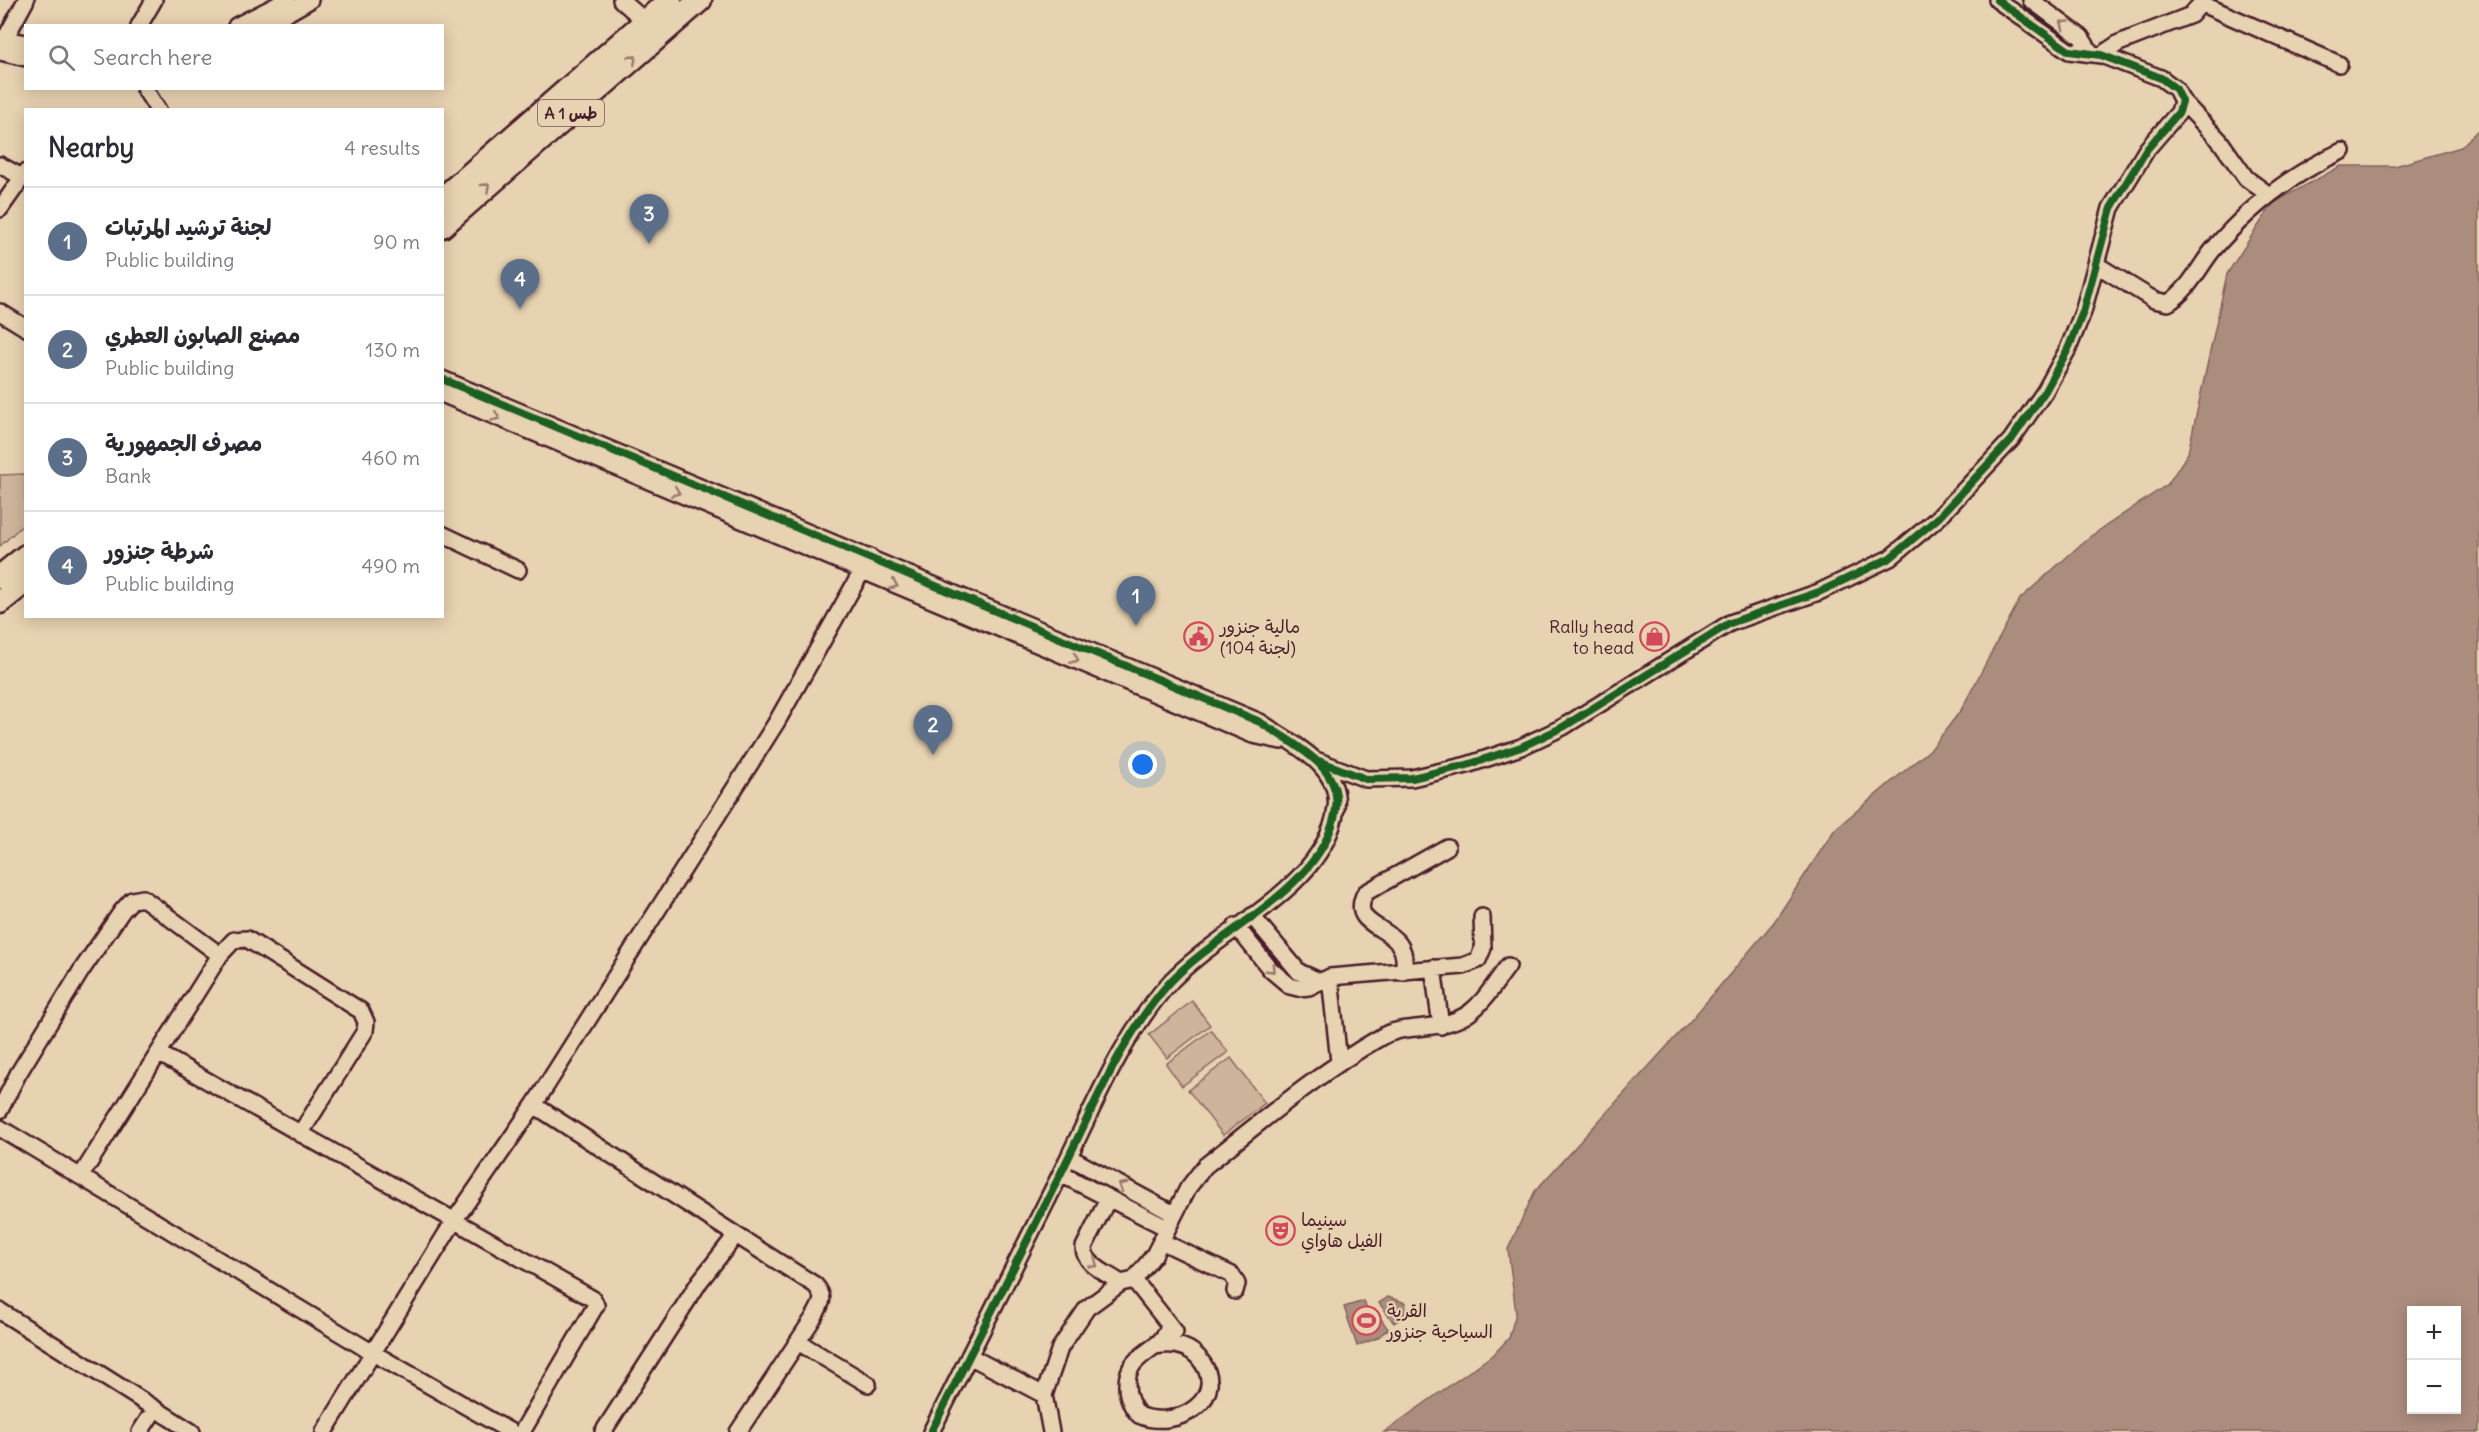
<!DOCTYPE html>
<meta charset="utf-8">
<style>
:root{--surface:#fff;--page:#f7f7f7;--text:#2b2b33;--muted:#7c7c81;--line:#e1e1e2;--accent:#d1495b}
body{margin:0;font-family:Delius,"Playpen Sans Arabic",sans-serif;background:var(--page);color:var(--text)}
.controls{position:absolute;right:18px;bottom:18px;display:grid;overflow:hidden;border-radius:0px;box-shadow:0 3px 15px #0003}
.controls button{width:54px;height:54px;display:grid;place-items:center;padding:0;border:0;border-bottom:2px solid var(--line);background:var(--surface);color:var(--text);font:30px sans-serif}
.you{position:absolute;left:1143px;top:765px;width:21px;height:21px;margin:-15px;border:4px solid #fff;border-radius:50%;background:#1a73e8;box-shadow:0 0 0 9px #1a73e833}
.badge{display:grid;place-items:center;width:39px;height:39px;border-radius:50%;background:var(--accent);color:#fff;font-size:20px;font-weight:700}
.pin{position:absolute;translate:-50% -50px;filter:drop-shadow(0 2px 3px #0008)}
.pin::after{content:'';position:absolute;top:32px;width:21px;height:18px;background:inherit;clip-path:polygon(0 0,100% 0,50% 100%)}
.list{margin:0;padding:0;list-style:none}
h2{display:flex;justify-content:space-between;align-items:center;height:78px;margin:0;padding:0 24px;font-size:26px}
h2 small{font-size:20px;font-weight:400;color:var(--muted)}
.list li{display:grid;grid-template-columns:39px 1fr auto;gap:18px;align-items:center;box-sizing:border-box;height:108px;padding:0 24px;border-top:2px solid var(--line)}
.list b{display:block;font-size:22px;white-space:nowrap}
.list p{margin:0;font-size:20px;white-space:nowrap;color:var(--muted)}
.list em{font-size:20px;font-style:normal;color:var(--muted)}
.icon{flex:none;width:33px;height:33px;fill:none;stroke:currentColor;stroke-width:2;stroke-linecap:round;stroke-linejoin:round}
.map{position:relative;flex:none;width:2479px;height:1432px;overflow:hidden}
.search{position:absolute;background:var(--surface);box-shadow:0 3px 15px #0003;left:24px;top:24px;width:420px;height:66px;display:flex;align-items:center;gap:15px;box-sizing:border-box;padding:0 21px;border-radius:0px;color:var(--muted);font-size:22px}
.panel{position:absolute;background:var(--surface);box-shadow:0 3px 15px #0003;left:24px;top:108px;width:420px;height:510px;border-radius:0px}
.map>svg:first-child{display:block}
.green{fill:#ceb49b;stroke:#8c6a63;stroke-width:1.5}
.water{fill:#ab8d7e;stroke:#84615d;stroke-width:1.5;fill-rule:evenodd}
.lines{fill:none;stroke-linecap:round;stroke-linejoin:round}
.minor-casing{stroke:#4a1f2b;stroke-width:20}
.highway-casing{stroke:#4a1f2b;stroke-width:27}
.minor{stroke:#e7d2b1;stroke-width:15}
.highway{stroke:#e7d2b1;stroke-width:22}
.cycleway-casing{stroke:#e7d2b1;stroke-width:11}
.cycleway{stroke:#1b5e20;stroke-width:8}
.oneway{stroke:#98786e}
.labels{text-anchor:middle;stroke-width:4.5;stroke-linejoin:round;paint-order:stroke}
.shield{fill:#e7d2b1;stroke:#795553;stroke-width:1.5}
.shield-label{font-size:16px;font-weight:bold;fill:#4a1f2b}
.poi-label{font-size:18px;fill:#4a1f2b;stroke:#e7d2b1;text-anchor:start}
</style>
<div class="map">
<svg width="2479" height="1432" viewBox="0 0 2479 1432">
<rect width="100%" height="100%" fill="#e7d2b1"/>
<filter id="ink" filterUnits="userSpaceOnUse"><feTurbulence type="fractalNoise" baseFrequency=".0167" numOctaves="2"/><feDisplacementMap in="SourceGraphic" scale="12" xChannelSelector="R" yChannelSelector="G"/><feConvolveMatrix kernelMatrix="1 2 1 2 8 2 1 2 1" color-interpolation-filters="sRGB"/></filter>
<g filter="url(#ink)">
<path class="green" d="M25,474V523L0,546V475Z
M1192,1001L1210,1025L1167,1058L1149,1035Z
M1211,1030L1228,1052L1182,1086L1166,1064Z
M1231,1058L1265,1103L1223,1135L1188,1090Z"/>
<path class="water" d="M2479,129V1432H1384L1494,1354L1509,1338L1516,1313L1508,1249L1535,1191L1692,1019L1774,922L1835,829L1932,748L1961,710L2020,599L2088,538L2168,484L2188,453L2227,274L2273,203L2341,166H2395L2461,147ZM2412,1310H2456V1410H2412Z
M1388,1297L1406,1303L1404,1316L1394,1323L1379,1303Z
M1364,1301L1368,1313L1375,1310L1388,1329L1377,1338L1357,1346L1344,1307Z"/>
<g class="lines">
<defs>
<path id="minor" d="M621,0L645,21
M2031,0L2081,37L2091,53
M2202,4L2339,64
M139,26L154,0
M236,26L287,0
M265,26L310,0
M0,38L26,43
M5,39L26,0
M0,52L26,58
M2101,55L2119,43L2191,15L2204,0
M144,88L158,110
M2182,101L2220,141L2246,178L2269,195
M0,165L22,177
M0,209L26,172
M2097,265L2154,300L2168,303C2188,291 2198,269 2212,251C2247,209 2292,174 2342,151
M0,312L26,328
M442,379L1260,722C1289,742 1342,765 1336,808C1326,887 1221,928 1171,981C1121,1036 1092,1111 1059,1177C1017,1262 973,1347 931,1432
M442,394L1253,735L1281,741
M442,534L518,570
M1316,760L1366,779L1412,778L1467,765L1521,747L1563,727L1730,623L1819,592L1890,558L1938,518L2011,440L2045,391L2068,349L2083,312L2111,208L2147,149L2179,112L2182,101L2176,89L2161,78L2101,55L2069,51L1997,0
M1252,916L1299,972L1317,980
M1236,926L1271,970L1290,986L1298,988L1309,987L1330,977L1463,966L1478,960L1483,948L1482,917
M1433,968L1441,1026
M1403,972C1414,921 1345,935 1365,893L1447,847
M1330,977L1339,1062
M160,1054L593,1299L596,1305L522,1432
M534,1105L736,1235
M0,1110L18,1074L81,971L122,911L132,900L143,898L220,955L234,940L247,939L361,1011L366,1022L365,1031L300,1134
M0,1128L373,1353L511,1432
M1069,1157L1174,1214
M1061,1174L1167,1228
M81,1176L220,955
M1108,1199L1084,1247C1083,1264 1108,1274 1121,1283
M1161,1241L1232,1275L1237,1284L1235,1291
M1134,1280L1175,1332
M0,1311L192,1432
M798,1342L868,1384
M1156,1346C1172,1343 1187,1345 1198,1357C1233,1396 1178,1432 1139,1415C1132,1408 1127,1396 1127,1386C1126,1351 1163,1353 1169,1325
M969,1356L1044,1395L1051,1432
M1044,1395L1060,1348L1087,1308L1121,1283L1134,1280L1154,1255L1188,1188L1205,1166C1262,1121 1318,1073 1381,1037C1394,1029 1410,1029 1425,1027C1475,1022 1481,1002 1508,966
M140,1432L155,1409
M324,1432L454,1221L534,1105L776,723L870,557
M603,1432L700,1281L736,1235L815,1285C826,1297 822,1303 814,1317L738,1432"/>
<path id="highway" d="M442,199L670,0
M442,226L700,0
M0,577L26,556
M0,602L26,581"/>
</defs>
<use href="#minor" class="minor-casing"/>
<use href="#highway" class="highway-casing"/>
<use href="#minor" class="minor"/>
<use href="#highway" class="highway"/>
<defs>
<path id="cycleway" d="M442,379L1260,722C1289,742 1342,765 1336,808C1326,887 1221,928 1171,981C1121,1036 1092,1111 1059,1177C1017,1262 973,1347 931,1432
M1316,760L1366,779L1412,778L1467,765L1521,747L1563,727L1730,623L1819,592L1890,558L1938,518L2011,440L2045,391L2068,349L2083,312L2111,208L2147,149L2179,112L2182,101L2176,89L2161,78L2101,55L2069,51L1997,0"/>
</defs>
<use href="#cycleway" class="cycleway-casing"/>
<use href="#cycleway" class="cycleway"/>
</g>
<defs><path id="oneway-chevron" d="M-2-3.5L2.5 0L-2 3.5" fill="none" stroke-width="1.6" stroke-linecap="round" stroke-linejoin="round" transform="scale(1.5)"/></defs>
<g class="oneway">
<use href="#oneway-chevron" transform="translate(2064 24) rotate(-143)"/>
<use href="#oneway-chevron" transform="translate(633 59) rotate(-41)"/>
<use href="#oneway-chevron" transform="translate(486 187) rotate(-41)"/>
<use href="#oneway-chevron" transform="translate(496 417) rotate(23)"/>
<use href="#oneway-chevron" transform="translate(676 492) rotate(22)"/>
<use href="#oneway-chevron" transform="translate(894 585) rotate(22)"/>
<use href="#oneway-chevron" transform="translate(1075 659) rotate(23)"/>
<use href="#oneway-chevron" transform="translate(1271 969) rotate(46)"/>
<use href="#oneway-chevron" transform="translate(1122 1186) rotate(-152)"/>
<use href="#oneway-chevron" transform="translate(1094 1264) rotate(36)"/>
</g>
</g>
<defs>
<symbol id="civic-ring" viewBox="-11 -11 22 22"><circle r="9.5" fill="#e7d2b1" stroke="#d1495b" stroke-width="1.5"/><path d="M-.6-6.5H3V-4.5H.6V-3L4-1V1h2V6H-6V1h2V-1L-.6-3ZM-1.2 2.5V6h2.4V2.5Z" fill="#d1495b"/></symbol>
<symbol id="shop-ring" viewBox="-11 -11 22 22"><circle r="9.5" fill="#e7d2b1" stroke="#d1495b" stroke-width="1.5"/><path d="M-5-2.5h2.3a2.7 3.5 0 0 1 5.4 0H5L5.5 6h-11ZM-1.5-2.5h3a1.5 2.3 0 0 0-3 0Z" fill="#d1495b"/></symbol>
<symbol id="theatre-ring" viewBox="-11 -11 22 22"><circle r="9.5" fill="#e7d2b1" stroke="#d1495b" stroke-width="1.5"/><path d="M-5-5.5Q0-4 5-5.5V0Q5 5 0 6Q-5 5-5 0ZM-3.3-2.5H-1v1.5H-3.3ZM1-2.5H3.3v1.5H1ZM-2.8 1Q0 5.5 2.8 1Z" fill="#d1495b"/></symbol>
<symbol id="stadium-ring" viewBox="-11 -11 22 22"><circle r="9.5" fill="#e7d2b1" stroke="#d1495b" stroke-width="1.5"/><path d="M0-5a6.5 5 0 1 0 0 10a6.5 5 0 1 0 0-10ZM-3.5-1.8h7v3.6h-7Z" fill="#d1495b"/></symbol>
</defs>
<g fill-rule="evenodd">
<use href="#civic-ring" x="1182" y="620" width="33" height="33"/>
<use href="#shop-ring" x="1638" y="620" width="33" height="33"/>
<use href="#theatre-ring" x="1264" y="1214" width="33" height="33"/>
<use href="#stadium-ring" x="1350" y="1304" width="33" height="33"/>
</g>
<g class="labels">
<rect class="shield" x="538" y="100" width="66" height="26" rx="4.5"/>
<g class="shield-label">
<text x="571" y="119">A 1 طس</text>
</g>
<g class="poi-label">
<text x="1220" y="633">مالية جنزور<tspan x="1220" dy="21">(لجنة 104)</tspan></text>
<text x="1634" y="633" text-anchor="end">Rally head<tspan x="1634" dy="21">to head</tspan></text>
<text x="1301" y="1226">سينيما<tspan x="1301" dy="21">الفيل هاواي</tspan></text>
<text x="1387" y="1317">القرية<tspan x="1387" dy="21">السياحية جنزور</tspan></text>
</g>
</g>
</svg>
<div class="controls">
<button>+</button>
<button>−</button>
</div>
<div class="you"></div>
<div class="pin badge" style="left:1136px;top:626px;background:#5c6f8a">1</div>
<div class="pin badge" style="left:933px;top:755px;background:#5c6f8a">2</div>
<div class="pin badge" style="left:649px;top:244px;background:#5c6f8a">3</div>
<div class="pin badge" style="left:520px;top:309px;background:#5c6f8a">4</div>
<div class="search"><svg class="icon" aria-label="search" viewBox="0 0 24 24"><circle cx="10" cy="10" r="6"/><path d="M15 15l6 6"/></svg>Search here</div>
<section class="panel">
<h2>Nearby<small>4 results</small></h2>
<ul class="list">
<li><span class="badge" style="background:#5c6f8a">1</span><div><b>لجنة ترشيد المرتبات</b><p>Public building</p></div><em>90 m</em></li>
<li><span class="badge" style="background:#5c6f8a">2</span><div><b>مصنع الصابون العطري</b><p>Public building</p></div><em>130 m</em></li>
<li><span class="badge" style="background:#5c6f8a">3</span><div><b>مصرف الجمهورية</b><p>Bank</p></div><em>460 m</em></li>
<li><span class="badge" style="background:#5c6f8a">4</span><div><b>شرطة جنزور</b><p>Public building</p></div><em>490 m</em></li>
</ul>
</section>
</div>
